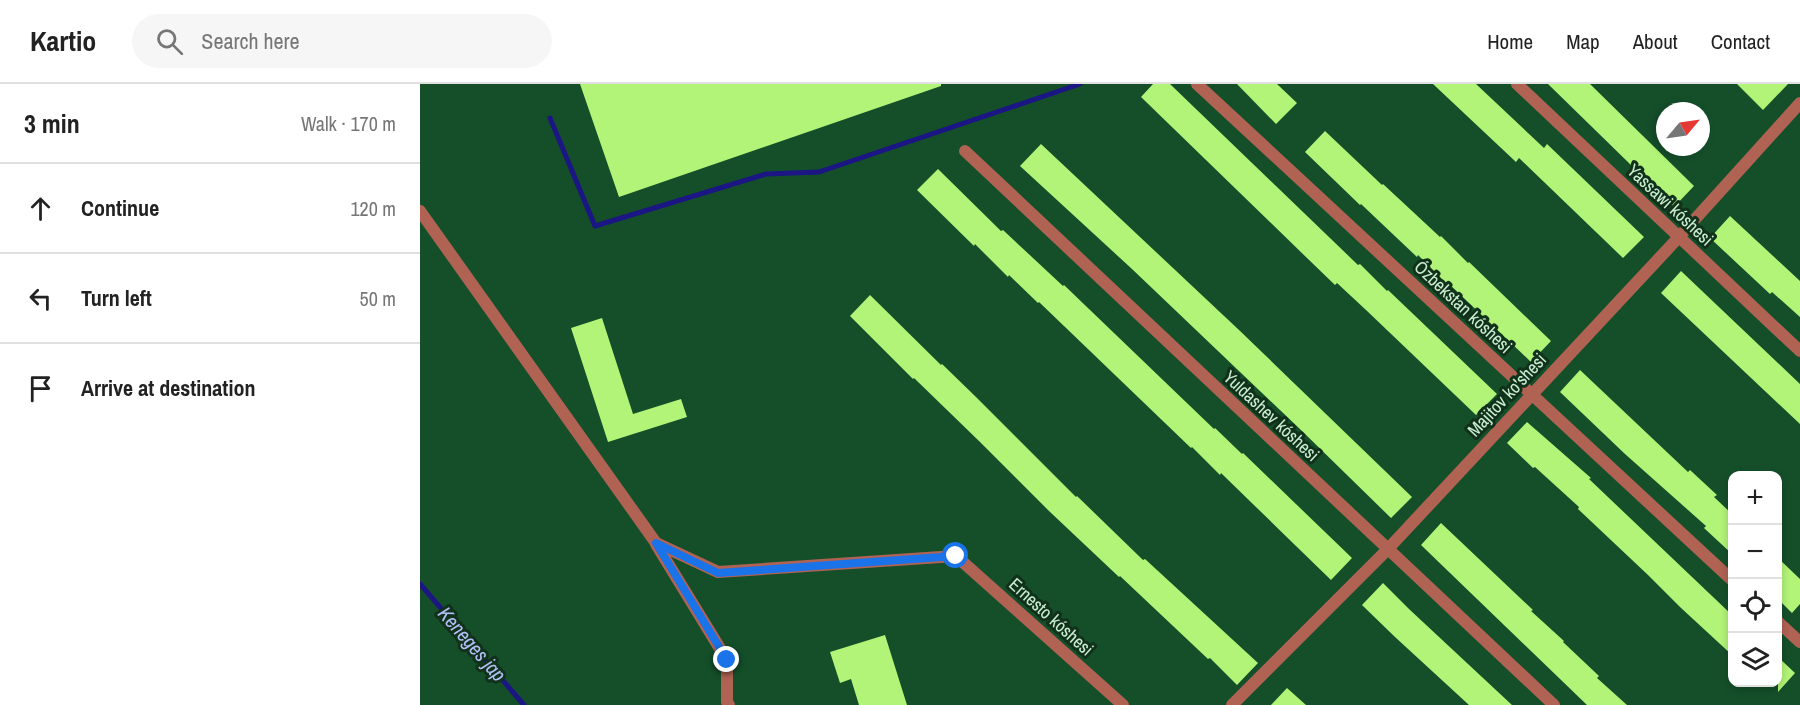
<!DOCTYPE html>
<meta charset="utf-8">
<style>
:root{--surface:#fff;--page:#f6f6f6;--text:#222;--muted:#767676;--line:#e0e0e0}
body{margin:0;font-family:"Archivo Narrow",sans-serif;background:var(--page);color:var(--text)}
.controls{position:absolute;right:18px;bottom:18px;display:grid;overflow:hidden;border-radius:12px;box-shadow:0 3px 9px #0003}
.controls button{width:54px;height:54px;display:grid;place-items:center;padding:0;border:0;border-bottom:2px solid var(--line);background:var(--surface);color:var(--text);font:30px sans-serif}
.compass{position:absolute;left:1236px;top:18px;width:54px;height:54px;border-radius:50%;background:var(--surface);box-shadow:0 3px 9px #0003;rotate:61deg}
.stop{position:absolute;width:18px;height:18px;margin:-14px;border:4px solid #1a73e8;border-radius:50%;background:#fff}
.stop.end{background:#1a73e8;border-color:#fff;box-shadow:0 2px 6px #0008}
.list{margin:0;padding:0;list-style:none}
h2{display:flex;justify-content:space-between;align-items:center;height:78px;margin:0;padding:0 24px;font-size:26px}
h2 small{font-size:20px;font-weight:400;color:var(--muted)}
.list li{display:grid;grid-template-columns:39px 1fr auto;gap:18px;align-items:center;box-sizing:border-box;height:90px;padding:0 24px;border-top:2px solid var(--line)}
.list b{display:block;font-size:22px;white-space:nowrap}
.list em{font-size:20px;font-style:normal;color:var(--muted)}
.icon{flex:none;width:33px;height:33px;fill:none;stroke:currentColor;stroke-width:2;stroke-linecap:round;stroke-linejoin:round}
.map{position:relative;flex:none;width:1380px;height:621px;overflow:hidden}
header{display:flex;align-items:center;gap:36px;box-sizing:border-box;height:84px;padding:0 30px;background:var(--surface);border-bottom:2px solid var(--line)}
header strong{font-size:28px}
nav{display:flex;gap:33px;margin-inline-start:auto;font-size:21px}
.search{width:420px;height:54px;background:var(--page);display:flex;align-items:center;gap:15px;box-sizing:border-box;padding:0 21px;border-radius:33px;color:var(--muted);font-size:22px}
main{display:flex}
aside{flex:1;background:var(--surface)}
.map>svg:first-child{display:block}
.lines{fill:none;stroke-linecap:round;stroke-linejoin:round}
.stream{stroke:#1b1683;stroke-width:5}
.building{fill:#b2f477}
.minor{stroke:#b06253;stroke-width:12}
.route{stroke:#1a73e8;stroke-width:8}
.labels{text-anchor:middle;stroke-width:6;stroke-linejoin:round;paint-order:stroke}
.street-label{font-size:18px;fill:#c9eed1;stroke:#11311b}
.water-label{font-size:20px;font-style:italic;fill:#b1c1f8;stroke:#11311b}
</style>
<header>
<strong>Kartio</strong>
<div class="search"><svg class="icon" aria-label="search" viewBox="0 0 24 24"><circle cx="10" cy="10" r="6"/><path d="M15 15l6 6"/></svg>Search here</div>
<nav><a>Home</a><a>Map</a><a>About</a><a>Contact</a></nav>
</header>
<main>
<aside>
<h2>3 min<small>Walk · 170 m</small></h2>
<ul class="list">
<li><svg class="icon" aria-label="ahead" viewBox="0 0 24 24"><path d="M12 20V5M6 11l6-6 6 6"/></svg><div><b>Continue</b></div><em>120 m</em></li>
<li><svg class="icon" aria-label="left" viewBox="0 0 24 24"><path d="M17 20v-9H6M10 6l-5 5 5 5"/></svg><div><b>Turn left</b></div><em>50 m</em></li>
<li><svg class="icon" aria-label="arrive" viewBox="0 0 24 24"><path d="M6 21V4h12l-3 4 3 4H6"/></svg><div><b>Arrive at destination</b></div></li>
</ul>
</aside>
<div class="map">
<svg width="1380" height="621" viewBox="0 0 1380 621">
<rect width="100%" height="100%" fill="#144f2a"/>
<g class="lines">
<path class="stream" d="M130,34L175,142L346,90L399,88L660,0
M0,500L104,621"/>
</g>
<path class="building" d="M160,0H521V2L199,113Z
M733,0H750L910,154L938,181L940,180L967,207L968,206L1077,310L1056,331L946,226L917,199L915,201L887,174L721,13Z
M817,0H857L877,19L856,40Z
M1013,0H1056L1124,64L1127,60L1224,153L1203,174L1099,74L1096,78Z
M1128,0H1170L1274,102L1254,123Z
M1317,0H1368L1343,26Z
M905,47L962,101L963,100L1020,153L1021,152L1048,179L1049,178L1131,257L1111,278L1027,198L1026,199L998,171L997,173L941,120L940,121L885,68Z
M621,60L819,246L992,413L971,434L882,347L712,185L600,82Z
M518,85L581,147L583,146L643,202L644,201L794,345L795,344L822,370L823,369L932,474L911,496L801,389L800,391L772,363L771,364L619,218L618,219L589,191L588,193L555,160L554,162L497,106Z
M1310,132L1380,197V233L1352,208L1350,210L1290,154Z
M1261,187L1380,300V340L1241,209Z
M450,211L521,281L522,280L556,313L656,413L657,412L723,476L725,475L838,579L817,601L790,574L788,575L700,492L699,493L629,427L559,357L494,294L493,295L430,232Z
M182,234L213,330L261,315L267,333L188,358L151,244Z
M1160,286L1268,388L1270,386L1297,411L1294,413L1312,430V470L1284,444L1286,442L1205,370L1140,308Z
M1107,338L1171,394L1169,395L1312,531V571L1260,523L1228,491L1158,425L1159,423L1115,383L1113,384L1087,359Z
M1021,439L1113,526L1111,527L1144,557L1143,558L1179,592L1177,594L1207,621H1167L1001,461Z
M1358,474L1380,495V520L1372,529L1358,515Z
M963,499L989,525L1092,621H1049L975,553L942,521Z
M465,551L487,621H439L431,595L420,599L410,568Z
M1358,573L1375,589L1358,608Z
M867,604L886,621H851Z"/>
<g class="lines">
<path class="minor" d="M777,0L1312,496
M1097,0L1380,267
M545,67L1134,621
M0,127L236,459L298,488L536,472L703,621
M236,460L307,576V618L309,621
M1358,538L1380,558
M812,621L967,466L1258,154L1380,19"/>
</g>
<g class="lines">
<path class="route" d="M307,576L236,459L298,489L536,472"/>
</g>
<g class="labels">
<g class="street-label">
<text transform="translate(1250 121) rotate(43)" y="6">Yassawi kóshesi</text>
<text transform="translate(1043 223) rotate(43)" y="6">Ózbekstan kóshesi</text>
<text transform="translate(1087 311) rotate(-47)" y="6">Majitov ko'shesi</text>
<text transform="translate(851 332) rotate(43)" y="6">Yuldashev kóshesi</text>
<text transform="translate(631 533) rotate(42)" y="6">Ernesto kóshesi</text>
</g>
<g class="water-label">
<text transform="translate(52 560) rotate(49)" y="7">Keneges jap</text>
</g>
</g>
</svg>
<div class="controls">
<button>+</button>
<button>−</button>
<button><svg class="icon" aria-label="locate" viewBox="0 0 24 24"><circle cx="12" cy="12" r="6"/><path d="M12 2v4M12 18v4M2 12h4M18 12h4"/></svg></button>
<button><svg class="icon" aria-label="layers" viewBox="0 0 24 24"><path d="M12 4l9 5-9 5-9-5zM3 14l9 5 9-5"/></svg></button>
</div>
<svg class="compass" viewBox="-18 -18 36 36"><path d="M0-13l5 13h-10z" fill="#e53935"/><path d="M0 13l5-13h-10z" fill="#767676"/></svg>
<div class="stop" style="left:536px;top:472px"></div>
<div class="stop end" style="left:307px;top:576px"></div>
</div>
</main>
